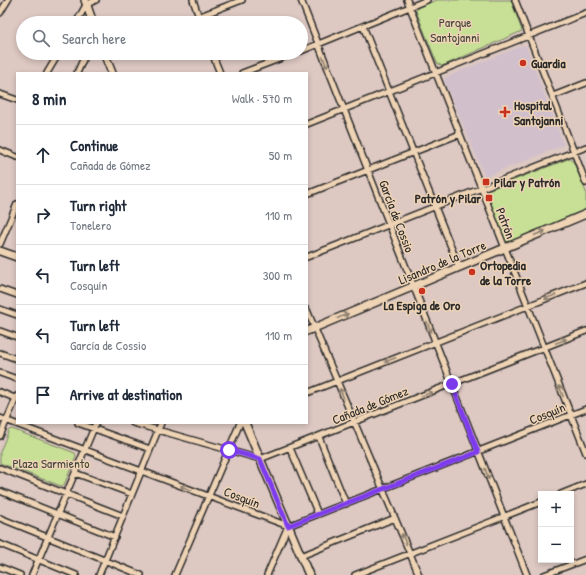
<!DOCTYPE html>
<meta charset="utf-8">
<style>
:root{--surface:#fff;--page:#f2f2f3;--text:#1f2937;--muted:#747a83;--line:#e0e1e3}
body{margin:0;font-family:"Patrick Hand",sans-serif;background:var(--page);color:var(--text)}
.controls{position:absolute;right:12px;bottom:12px;display:grid;overflow:hidden;border-radius:0px;box-shadow:0 2px 6px #0003}
.controls button{width:36px;height:36px;display:grid;place-items:center;padding:0;border:0;border-bottom:1px solid var(--line);background:var(--surface);color:var(--text);font:20px sans-serif}
.stop{position:absolute;width:12px;height:12px;margin:-9px;border:3px solid #7c3aed;border-radius:50%;background:#fff}
.stop.end{background:#7c3aed;border-color:#fff;box-shadow:0 1px 4px #0008}
.list{margin:0;padding:0;list-style:none}
h2{display:flex;justify-content:space-between;align-items:center;height:52px;margin:0;padding:0 16px;font-size:17px}
h2 small{font-size:13px;font-weight:400;color:var(--muted)}
.list li{display:grid;grid-template-columns:26px 1fr auto;gap:12px;align-items:center;box-sizing:border-box;height:60px;padding:0 16px;border-top:1px solid var(--line)}
.list b{display:block;font-size:15px;white-space:nowrap}
.list p{margin:0;font-size:13px;white-space:nowrap;color:var(--muted)}
.list em{font-size:13px;font-style:normal;color:var(--muted)}
.icon{flex:none;width:22px;height:22px;fill:none;stroke:currentColor;stroke-width:2;stroke-linecap:round;stroke-linejoin:round}
.map{position:relative;flex:none;width:586px;height:575px;overflow:hidden}
.search{position:absolute;background:var(--surface);box-shadow:0 2px 6px #0003;left:16px;top:16px;width:292px;height:44px;display:flex;align-items:center;gap:10px;box-sizing:border-box;padding:0 14px;border-radius:22px;color:var(--muted);font-size:15px}
.panel{position:absolute;background:var(--surface);box-shadow:0 2px 6px #0003;left:16px;top:72px;width:292px;height:352px;border-radius:0px}
.map>svg:first-child{display:block}
.built{fill:#d1c0cb}
.green{fill:#c7e096;stroke:#798660}
.lines{fill:none;stroke-linecap:round;stroke-linejoin:round}
.street-casing{stroke:#2b2b2b;stroke-width:8}
.secondary-casing{stroke:#2b2b2b;stroke-width:10}
.street{stroke:#eed3b5;stroke-width:5}
.secondary{stroke:#eed3b5;stroke-width:7}
.oneway{stroke:#8c7f70}
.route{stroke:#7c3aed;stroke-width:5}
.poi-dot{fill:#c8321e;stroke:#eed3b5;stroke-width:1.5}
.labels{text-anchor:middle;stroke-width:3;stroke-linejoin:round;paint-order:stroke}
.park-label{font-size:13px;fill:#42463b;stroke:#eed3b5}
.poi-label{font-size:13px;font-weight:bold;fill:#2b2b2b;stroke:#eed3b5;text-anchor:start}
.street-label{font-size:13px;fill:#2b2b2b;stroke:#eed3b5}
</style>
<div class="map">
<svg width="586" height="575" viewBox="0 0 586 575">
<rect width="100%" height="100%" fill="#ddc8c2"/>
<filter id="ink" filterUnits="userSpaceOnUse"><feTurbulence type="fractalNoise" baseFrequency=".025" numOctaves="2"/><feDisplacementMap in="SourceGraphic" scale="8" xChannelSelector="R" yChannelSelector="G"/><feConvolveMatrix kernelMatrix="1 2 1 2 8 2 1 2 1" color-interpolation-filters="sRGB"/></filter>
<g filter="url(#ink)">
<path class="built" d="M523,45L526,46L564,145L485,177L444,80L446,77Z"/>
<path class="green" d="M437,0H511L522,31L442,66L437,63L416,11L418,7Z
M568,159L573,161L586,192V209L508,242H505L486,195L488,190Z
M12,429L75,453L76,456L64,485L61,486L0,463V452L9,430Z"/>
<g class="lines">
<defs>
<path id="street" d="M193,0L201,23
M301,0L527,575
M407,0L586,453
M515,0L586,183
M0,13L8,0
M76,23L86,5L96,0
M182,23L242,0
M363,26L459,267
M301,51L427,0
M212,53L220,73
M47,73L59,53
M77,73L86,53
M242,73L295,53
M0,94L17,100
M553,96L586,83
M307,124L586,13
M0,150L17,157
M307,194L460,134
M0,244L17,204
M307,257L586,147
M0,289L17,295
M0,309L17,315
M307,310L419,575
M0,331L17,337
M0,353L17,359
M0,373L17,379
M0,392L17,399
M307,393L586,283
M0,418L288,526L586,409
M78,423L150,449
M133,423L260,459L586,331
M0,436L17,396
M319,437L346,504
M290,448L318,514
M0,468L123,516
M75,473L132,494
M0,491L115,537
M561,494L586,484
M0,518L141,575
M0,544L76,575
M301,556L395,518
M0,567L20,575
M32,575L96,423
M99,575L161,423
M175,575L240,423
M267,575L288,526
M355,575L541,502
M544,575L586,559"/>
<path id="secondary" d="M85,0L93,23
M104,53L112,73
M0,251L17,257
M307,331L586,214
M245,423L309,575"/>
</defs>
<use href="#street" class="street-casing"/>
<use href="#secondary" class="secondary-casing"/>
<use href="#street" class="street"/>
<use href="#secondary" class="secondary"/>
</g>
<defs><path id="oneway-shaft" d="M-6 0H5M1.5-3L5.5 0L1.5 3" fill="none" stroke-width="1.6" stroke-linecap="round" stroke-linejoin="round"/></defs>
<g class="oneway">
<use href="#oneway-shaft" transform="translate(325 62) rotate(69)"/>
<use href="#oneway-shaft" transform="translate(540 233) rotate(-23)"/>
<use href="#oneway-shaft" transform="translate(550 297) rotate(158)"/>
<use href="#oneway-shaft" transform="translate(343 316) rotate(-23)"/>
<use href="#oneway-shaft" transform="translate(429 327) rotate(69)"/>
<use href="#oneway-shaft" transform="translate(561 341) rotate(-21)"/>
<use href="#oneway-shaft" transform="translate(390 360) rotate(158)"/>
<use href="#oneway-shaft" transform="translate(561 391) rotate(-112)"/>
<use href="#oneway-shaft" transform="translate(342 394) rotate(-112)"/>
<use href="#oneway-shaft" transform="translate(427 394) rotate(-21)"/>
<use href="#oneway-shaft" transform="translate(487 474) rotate(69)"/>
<use href="#oneway-shaft" transform="translate(186 488) rotate(-159)"/>
<use href="#oneway-shaft" transform="translate(404 539) rotate(-113)"/>
</g>
</g>
<g class="lines" filter="url(#ink)">
<path class="route" d="M229,450L260,459L288,526L478,452L452,384"/>
</g>
<g class="poi-dot">
<circle cx="523" cy="63" r="4"/>
<path d="M503 106h4v4h4v4h-4v4h-4v-4h-4v-4h4z"/>
<rect x="482" y="178" width="8" height="8" rx="2"/>
<rect x="485" y="194" width="8" height="8" rx="2"/>
<circle cx="472" cy="272" r="4"/>
<circle cx="422" cy="291" r="4"/>
</g>
<g class="labels">
<g class="park-label">
<text x="455" y="27">Parque<tspan x="455" dy="15">Santojanni</tspan></text>
<text x="51" y="468">Plaza Sarmiento</text>
</g>
<g class="poi-label">
<text x="531" y="68">Guardia</text>
<text x="514" y="110">Hospital<tspan x="514" dy="15">Santojanni</tspan></text>
<text x="494" y="187">Pilar y Patrón</text>
<text x="481" y="203" text-anchor="end">Patrón y Pilar</text>
<text x="480" y="270">Ortopedia<tspan x="480" dy="15">de la Torre</tspan></text>
<text x="422" y="310" text-anchor="middle">La Espiga de Oro</text>
</g>
<g class="street-label">
<text transform="translate(397 216) rotate(69)" y="5">García de Cossio</text>
<text transform="translate(506 223) rotate(69)" y="5">Patrón</text>
<text transform="translate(442 262) rotate(-23)" y="5">Lisandro de la Torre</text>
<text transform="translate(370 405) rotate(-22)" y="5">Cañada de Gómez</text>
<text transform="translate(547 413) rotate(-22)" y="5">Cosquín</text>
<text transform="translate(242 497) rotate(21)" y="5">Cosquín</text>
</g>
</g>
</svg>
<div class="controls">
<button>+</button>
<button>−</button>
</div>
<div class="stop" style="left:229px;top:450px"></div>
<div class="stop end" style="left:452px;top:384px"></div>
<div class="search"><svg class="icon" aria-label="search" viewBox="0 0 24 24"><circle cx="10" cy="10" r="6"/><path d="M15 15l6 6"/></svg>Search here</div>
<section class="panel">
<h2>8 min<small>Walk · 570 m</small></h2>
<ul class="list">
<li><svg class="icon" aria-label="ahead" viewBox="0 0 24 24"><path d="M12 20V5M6 11l6-6 6 6"/></svg><div><b>Continue</b><p>Cañada de Gómez</p></div><em>50 m</em></li>
<li><svg class="icon" aria-label="right" viewBox="0 0 24 24"><path d="M7 20v-9h11M14 6l5 5-5 5"/></svg><div><b>Turn right</b><p>Tonelero</p></div><em>110 m</em></li>
<li><svg class="icon" aria-label="left" viewBox="0 0 24 24"><path d="M17 20v-9H6M10 6l-5 5 5 5"/></svg><div><b>Turn left</b><p>Cosquín</p></div><em>300 m</em></li>
<li><svg class="icon" aria-label="left" viewBox="0 0 24 24"><path d="M17 20v-9H6M10 6l-5 5 5 5"/></svg><div><b>Turn left</b><p>García de Cossio</p></div><em>110 m</em></li>
<li><svg class="icon" aria-label="arrive" viewBox="0 0 24 24"><path d="M6 21V4h12l-3 4 3 4H6"/></svg><div><b>Arrive at destination</b></div></li>
</ul>
</section>
</div>
